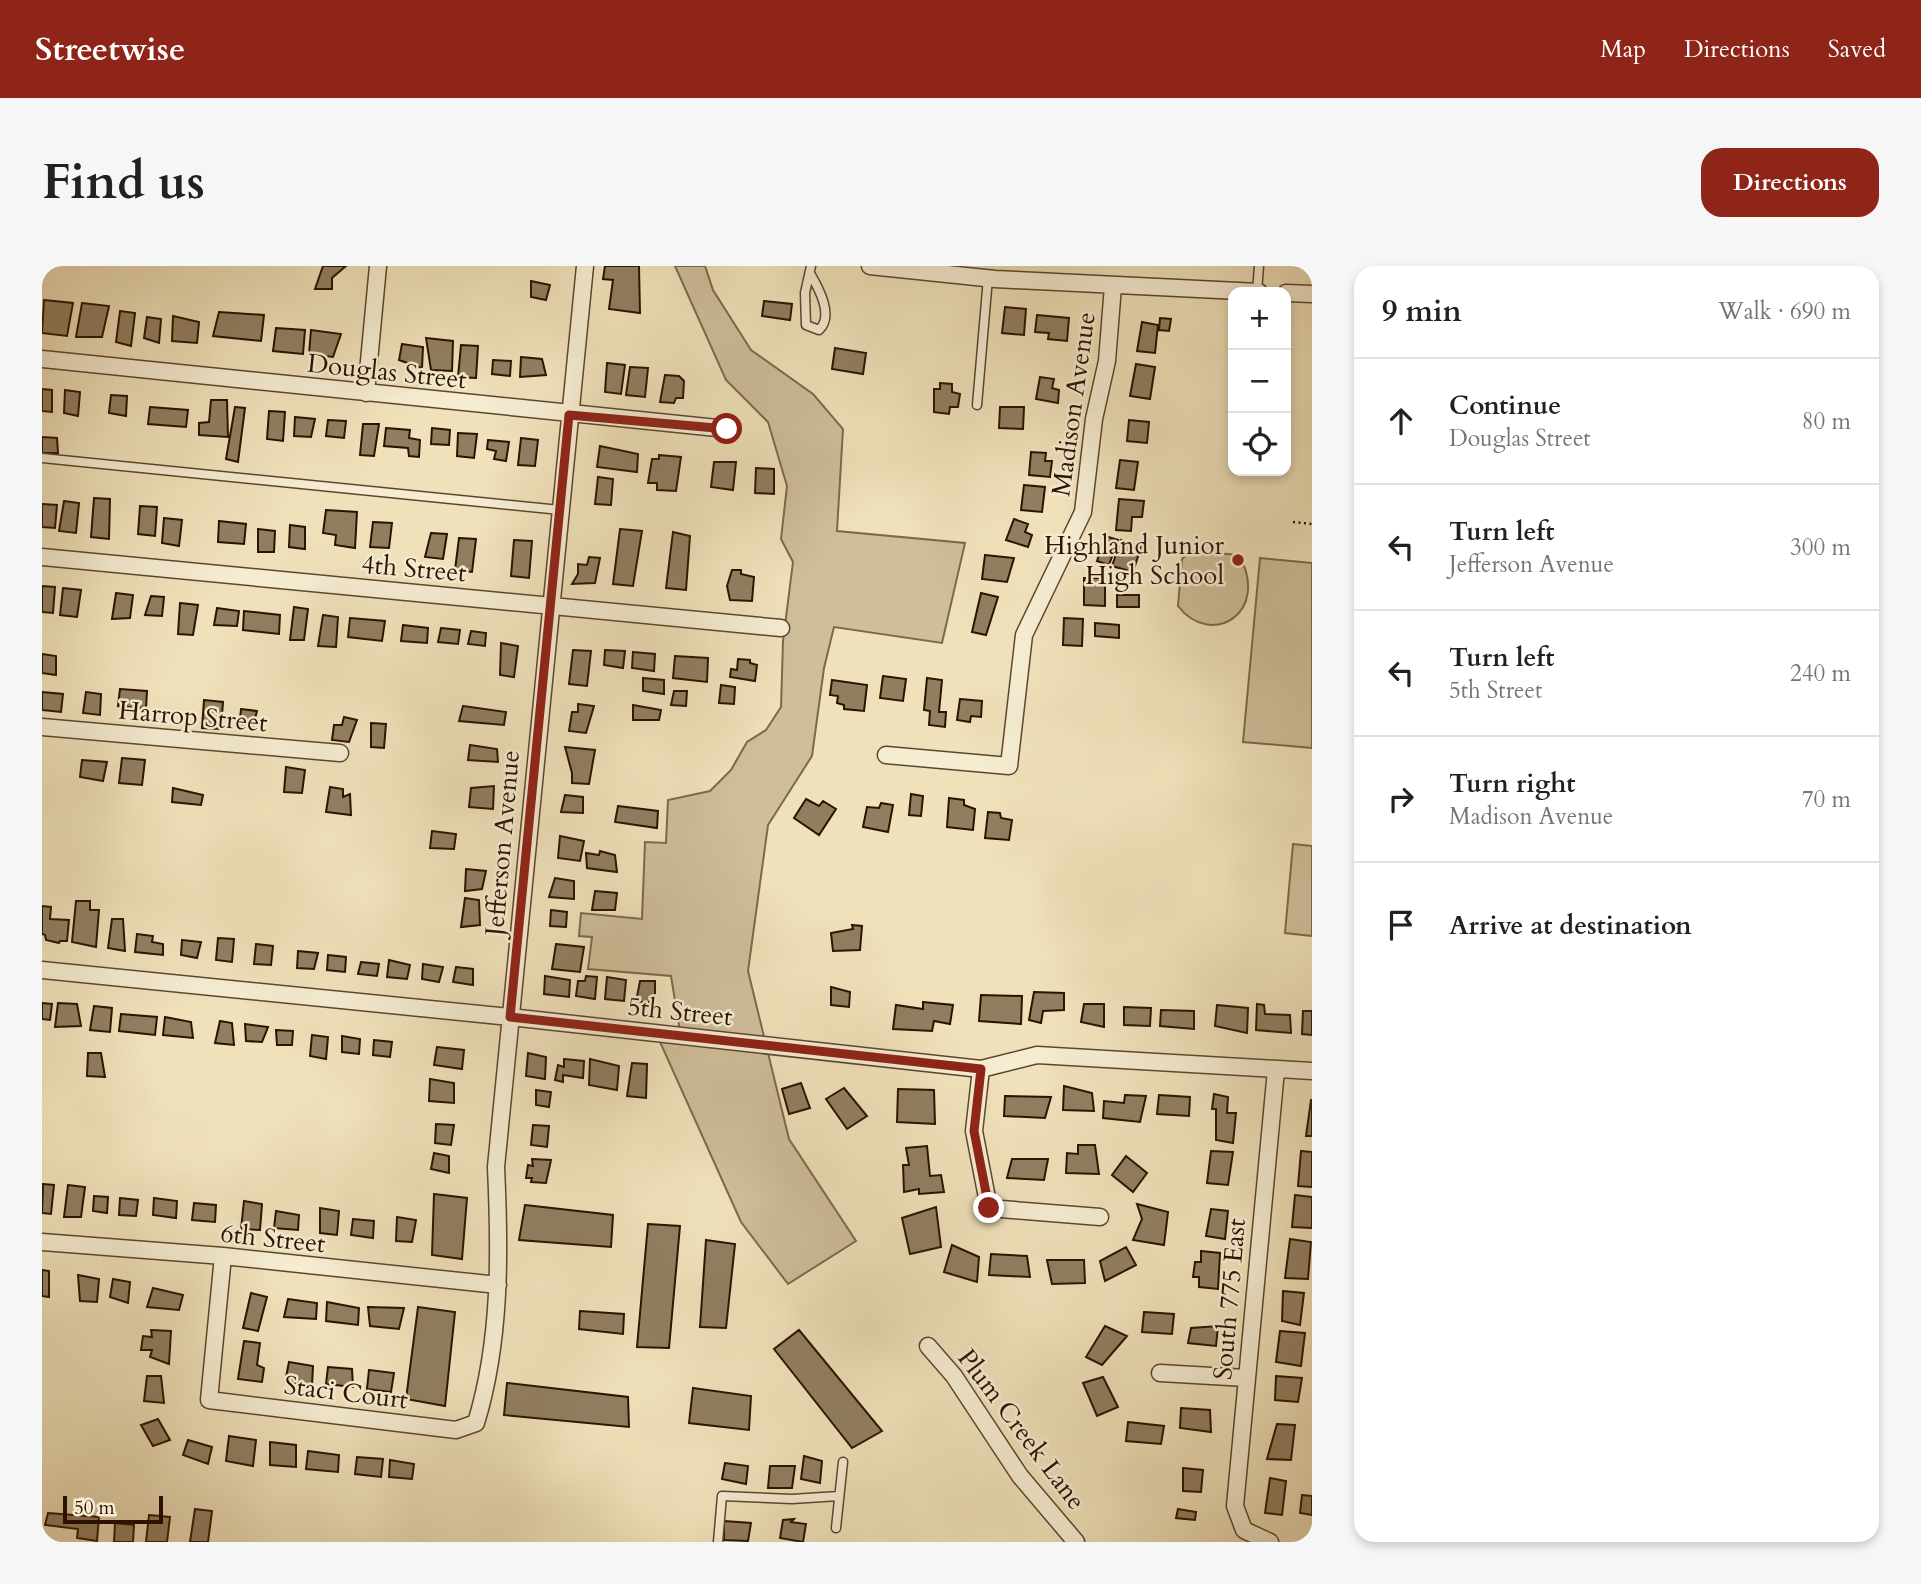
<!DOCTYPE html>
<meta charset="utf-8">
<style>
:root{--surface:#fff;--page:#f6f6f6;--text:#202124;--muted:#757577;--line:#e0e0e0;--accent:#8f2418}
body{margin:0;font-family:Cardo,serif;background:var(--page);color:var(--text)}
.controls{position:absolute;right:21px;top:21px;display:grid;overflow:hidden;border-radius:14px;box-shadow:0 4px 10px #0003}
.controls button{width:63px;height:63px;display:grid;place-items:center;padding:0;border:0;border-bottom:2px solid var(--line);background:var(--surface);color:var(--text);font:35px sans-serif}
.scale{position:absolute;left:21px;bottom:18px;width:100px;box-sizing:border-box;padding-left:7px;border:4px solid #2c1200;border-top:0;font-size:19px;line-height:24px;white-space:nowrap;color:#2c1200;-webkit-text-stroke:5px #f5ecd2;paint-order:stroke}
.stop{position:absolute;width:21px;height:21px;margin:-16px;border:5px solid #8f2418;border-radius:50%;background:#fff}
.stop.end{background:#8f2418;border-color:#fff;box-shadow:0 2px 7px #0008}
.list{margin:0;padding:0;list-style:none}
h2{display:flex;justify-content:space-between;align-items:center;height:91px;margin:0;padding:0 28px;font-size:30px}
h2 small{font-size:23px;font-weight:400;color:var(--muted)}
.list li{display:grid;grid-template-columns:46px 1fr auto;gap:21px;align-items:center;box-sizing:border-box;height:126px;padding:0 28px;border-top:2px solid var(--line)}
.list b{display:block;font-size:26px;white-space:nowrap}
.list p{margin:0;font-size:23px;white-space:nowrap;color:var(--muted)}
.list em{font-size:23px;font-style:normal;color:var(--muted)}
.icon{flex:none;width:38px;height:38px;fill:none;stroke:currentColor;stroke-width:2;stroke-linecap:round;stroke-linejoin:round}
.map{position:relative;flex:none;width:1270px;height:1276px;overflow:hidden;border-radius:21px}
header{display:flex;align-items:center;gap:42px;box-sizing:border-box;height:98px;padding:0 35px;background:var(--accent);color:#fff}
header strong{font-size:33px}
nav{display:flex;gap:38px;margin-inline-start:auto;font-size:24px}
.intro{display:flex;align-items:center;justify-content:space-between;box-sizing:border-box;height:168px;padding:0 42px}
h1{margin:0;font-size:49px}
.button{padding:18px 32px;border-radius:21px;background:var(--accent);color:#fff;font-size:24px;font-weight:700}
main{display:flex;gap:42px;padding:0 42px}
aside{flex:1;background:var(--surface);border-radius:21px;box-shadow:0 4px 10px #0003}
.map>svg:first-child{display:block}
.green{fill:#cebe9a;stroke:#7d684d;stroke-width:2}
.building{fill:#917e61;stroke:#2c1200;stroke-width:2}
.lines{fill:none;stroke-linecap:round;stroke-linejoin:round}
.service-casing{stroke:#5d462e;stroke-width:11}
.minor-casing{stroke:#5d462e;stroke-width:19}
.path{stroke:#2c1200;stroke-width:2.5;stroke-dasharray:2 3.5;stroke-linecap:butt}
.service{stroke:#f5ecd2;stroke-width:8}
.minor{stroke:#f5ecd2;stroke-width:16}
.route{stroke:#8f2418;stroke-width:9}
.poi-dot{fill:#8f2418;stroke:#f5ecd2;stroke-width:2.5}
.labels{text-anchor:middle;stroke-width:5;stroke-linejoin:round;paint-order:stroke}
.street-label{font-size:26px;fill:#2c1200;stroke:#f5ecd2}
.poi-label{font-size:26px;fill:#2c1200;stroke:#f5ecd2;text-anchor:end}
</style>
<header>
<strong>Streetwise</strong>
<nav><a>Map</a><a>Directions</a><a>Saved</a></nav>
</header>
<div class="intro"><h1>Find us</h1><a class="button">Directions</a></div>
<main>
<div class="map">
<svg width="1270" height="1276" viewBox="0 0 1270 1276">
<rect width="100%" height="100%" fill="#efe1ba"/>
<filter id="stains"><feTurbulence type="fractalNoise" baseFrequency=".00286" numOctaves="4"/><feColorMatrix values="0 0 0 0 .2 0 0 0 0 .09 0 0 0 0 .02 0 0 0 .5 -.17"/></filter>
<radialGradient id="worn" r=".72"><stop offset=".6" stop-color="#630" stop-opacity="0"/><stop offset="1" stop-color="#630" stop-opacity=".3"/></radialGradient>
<path class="green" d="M633,0H663L671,24L709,84L771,128L801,163L795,265L923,277L900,377L792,361L782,402L770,490L726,559L706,705L747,873L814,975L746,1018L699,956L618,776L638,766L629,710L546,703L550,671L537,670L539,647L600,653L603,576L624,577L626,534L668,525L689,504L705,476L724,464L739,441L741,375L751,296L739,273L745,220L726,156L684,114Z
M1149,285L1197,289C1229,347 1169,383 1136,340L1140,293Z
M1218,292L1270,297V482L1201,476Z
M1251,578L1270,580V670L1243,667Z"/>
<path class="building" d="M281,0H304L290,12V23H273Z
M563,0H597L598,47L567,43L571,14L561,13Z
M489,15L508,19L504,34L489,31Z
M2,34L31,37L25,70L0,67Z
M722,35L750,38L748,54L720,50Z
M40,37L67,40L60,71H34Z
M963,41L984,43L982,69L960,67Z
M78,45L93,47L89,80L74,76Z
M177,46L222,49L219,75L171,70Z
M995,49L1027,52L1025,75L1006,73L1007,67L993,66Z
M131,50L157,56L155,77L130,75Z
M105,51L119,53L117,77L102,72Z
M1118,52L1129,53L1127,65L1117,64Z
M1100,56L1116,59L1113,87L1095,85Z
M234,62L263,64L261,88L231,85Z
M269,64L299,68L291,91L267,88Z
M384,72L411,75L410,105L389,104Z
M360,78L381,81L380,102L357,94Z
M419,79L436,80L434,112L416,111Z
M793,82L824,87L821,108L790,103Z
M479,91L500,93L504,109L478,111Z
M451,94L469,95L468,110L450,108Z
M565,97L583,99L579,128L563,126Z
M1094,98L1113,101L1108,133L1088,130Z
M588,101L606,102L603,131L584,129Z
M623,109L637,110L642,115L641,132H634L632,137L618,136Z
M998,111L1012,113L1010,122L1017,124L1016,137L994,133Z
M898,117L910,118V126L918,128L916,141H908L907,148L892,146V123H898Z
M0,123L10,124V146L0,145Z
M23,124L38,126L36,150L22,147Z
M69,129L85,130L84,150L67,147Z
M169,134H185L186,171L157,169V157L167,156Z
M108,141L146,144L144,161L106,158Z
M193,141L203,142L196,196L184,193Z
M958,141H982L981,163L957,162Z
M227,145L243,146L241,175L225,173Z
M253,151L273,153L269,171L252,170Z
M286,154L304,155L302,172L284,170Z
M1087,154L1107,156L1105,177L1085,175Z
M321,158H337L332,190L318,189Z
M344,162L368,164L367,172L378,174L377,191L367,190L366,182L342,180Z
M390,162L408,164L407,179L389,178Z
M416,167L435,168L432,192L415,190Z
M0,171L15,172L16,187H0Z
M479,172L496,174L493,200L476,199Z
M446,174L467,176L464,195L452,193L454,185L445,183Z
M558,180L596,188L595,206L555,201Z
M989,186L1004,187L1003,195H1010L1008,211L987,209Z
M617,189L639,191L634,225L615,224V217H606L610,193H617Z
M1078,194L1096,196L1092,224L1074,222Z
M672,196H694L691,224L669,221Z
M714,202L732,203V228L713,227Z
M556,211L571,213L569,239L553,238Z
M982,219L1003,221L1000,246L979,244Z
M52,232L68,233L67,273L49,271Z
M1077,233L1102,235L1100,251H1090L1089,265L1074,264Z
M22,235L37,237L34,267L17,265Z
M0,238L15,239L13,262L0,261Z
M98,240L115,241L113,270L96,268Z
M284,244L315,246L313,282L293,279L294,269L281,267Z
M122,252L140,254L137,280L120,277Z
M972,253L986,258L983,266L990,269L986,281L964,274Z
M177,255L204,258L202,278L176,276Z
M331,256L350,257L347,282L328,281Z
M248,259L263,261V283L247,281Z
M216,263L233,265L232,286H216Z
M578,263L600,265L591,320L571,318Z
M631,266L648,270L644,324L624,322Z
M389,267L405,268L401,293L383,291Z
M1063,270L1076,274L1067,299L1055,295Z
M417,272L434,273L430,306L413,304Z
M472,274L490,275L487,312L469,310Z
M1079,274L1099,281L1091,306L1070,300Z
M943,289L972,292L965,316L940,313Z
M547,291L558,292L553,317L530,318L536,308V298L545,299Z
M690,304H699V308L712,311L710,335L688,334L685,320Z
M1042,312H1063V340L1042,339Z
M0,320L13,321L11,347L0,346Z
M21,322L39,324L35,351L18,349Z
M74,327L91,329L88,352L70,353Z
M939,327L956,331L944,369L930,366Z
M1075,329H1097V341H1075Z
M109,330L122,331L120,350L103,349Z
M138,337L156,339L151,369L136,368Z
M252,341L266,343L262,374H248Z
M175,342L197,345L195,360L172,359Z
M202,345L238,349L237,368L201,364Z
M281,349L296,351L294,381L276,380Z
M308,352L343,355L340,375L306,371Z
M1022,352L1041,353L1040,380L1021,379Z
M1053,357L1077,359V372L1053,370Z
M361,359L386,362L385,377L359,375Z
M399,362L418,364L416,378L396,376Z
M429,365L444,367L443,380L426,378Z
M459,377L476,380L472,411L458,409Z
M531,384L549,385L545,420L527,418Z
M563,384L583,385L581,402L562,399Z
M591,386L613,388L612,405L590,402Z
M0,388L14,390V409L0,407Z
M633,390L666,392L665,416L631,412Z
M696,393L708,394V397L715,399L713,415L688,411L689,403L695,404Z
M841,410L864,413L861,435L838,432Z
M601,412L622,414V428L601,425Z
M885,412L900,414L897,446H904L903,461L887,459L888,445L882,444Z
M790,414L825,419L822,445L802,443V439L795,437L796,430L788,429Z
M679,419L693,421L692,438L677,437Z
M78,423L105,425L104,443L76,440Z
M632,425H645L644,440L629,439Z
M0,426L21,428L19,446L0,444Z
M44,426L59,428L58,449L41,447Z
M918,433L940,435L939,451L929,450L928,456L915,454Z
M162,434L181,436L179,463L160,462Z
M536,438L552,440L544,467L527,465L530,446H536Z
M591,439L619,444L617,454H591Z
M421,440L464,446L462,459L417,455Z
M199,443L215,445L210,464L200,459L203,454L198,453Z
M302,451L315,454L307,476L290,474L292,459H300Z
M329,457L344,458L342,482L329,481Z
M428,479L455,483L456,496L426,494Z
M523,481L553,484L547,518L530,517V507Z
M80,492L103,494L100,519L77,517Z
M40,494L65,496L61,515L38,511Z
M244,501L263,504L260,527L242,526Z
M452,520L451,543L427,541L429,522Z
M288,521L301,523V531L308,528L309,549L284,546Z
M131,522L161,529L159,539L130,536Z
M869,528L881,530L879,550L867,549Z
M523,529L541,531V547L519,546Z
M907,532L922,534V539L933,543L931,564L905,561Z
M764,533L777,540L781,535L794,543L777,569L752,552Z
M839,537L851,539L846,566L821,561L825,541L837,542Z
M576,540L616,545L615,562L573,556Z
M946,546L958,547L959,552L970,554L967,574L943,572Z
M390,565L414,568L412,583L388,582Z
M518,570L542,575L538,595L516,592Z
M558,585L573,589L575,606L545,602L544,587L557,589Z
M424,603L444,605L440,623L423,625Z
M513,612L532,615V633L507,631Z
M553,625L575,627L573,644H550Z
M423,632L437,634L438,659L419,661Z
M34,635H48V644H57L54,681L30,676Z
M0,640L9,641L8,653L27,654L25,675H18L17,677L4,674L3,669L0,668Z
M509,644L525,646L524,661L508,660Z
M70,653H81L83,685L66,682Z
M810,659L820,660L818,684L791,685L789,667L811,663Z
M95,668L111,670L110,676L121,678V689L93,686Z
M176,672L192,673L190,696L174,694Z
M140,674L159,676L155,692L139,689Z
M214,678L231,680L229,699L212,698Z
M514,678L542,681L538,706L510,703Z
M256,685L276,687L272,703L255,702Z
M286,689L304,691L303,706L285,704Z
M347,694L368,699L365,713L345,711Z
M319,696L337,698L335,710L316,708Z
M381,698L401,701L397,716L380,713Z
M414,701L431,703V719L411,716Z
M503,710L528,714L527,731L502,728Z
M544,710L555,711L553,733L534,730L536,715H543Z
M565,711L584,714L582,735L563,733Z
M598,715H613V736H594Z
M789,721L808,726L807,741L789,739Z
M992,726L1022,727V744L1001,745L999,757L987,754Z
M939,729L980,730L979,758L937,755Z
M881,736L911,739L908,758L892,755L890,765L851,763L854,739L881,743Z
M0,737L10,738L8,754L0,753Z
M16,737L35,738L39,760L13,761Z
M1042,738H1062V761L1039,756Z
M1215,738L1222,739L1223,748L1248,749L1249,767L1214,764Z
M1175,739L1206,742L1205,767L1173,760Z
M52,740L70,742L68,766L48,764Z
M1082,741L1109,742L1108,760L1082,759Z
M1119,744L1152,745V763L1118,760Z
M1261,745H1270V769L1260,768Z
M79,748L115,751L113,769L77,765Z
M123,751L149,756L151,772L121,769Z
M178,755L190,757L192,779L173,777Z
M203,758L226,761L220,776L204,775Z
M234,764L251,765L250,779H235Z
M270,769L286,771L284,793L268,790Z
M300,770L318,773L317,788L300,786Z
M332,774L350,776L348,791L331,789Z
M395,781L422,784L420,803L392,799Z
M46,787H59L63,811L45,810Z
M486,787L504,791L503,813L484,810Z
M522,793L542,795L541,812L521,809V816L513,814L516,799L522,801Z
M548,793L577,800L575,824L547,819Z
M590,797L605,798L604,832L585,830Z
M388,813L412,817V837L387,835Z
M759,817L768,842L747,848L740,823Z
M1022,820L1050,827L1052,845L1021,844Z
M802,822L825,850L805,863L784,833Z
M856,823L892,824L893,858L855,856Z
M494,824L509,826L507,841L494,839Z
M1172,828L1186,831L1185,847H1194L1191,877L1174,874V843H1170Z
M1083,829L1104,830L1098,856L1061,852L1062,835L1082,837Z
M1117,829L1148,831L1147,850L1115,848Z
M963,830L1009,831L1003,852L962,850Z
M1269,834H1270V870H1264Z
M394,858L412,859L409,879L393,877Z
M491,859L507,860L505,881L489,879Z
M1036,879H1053L1057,908L1024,907L1025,887L1036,888Z
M885,880L888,910L899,909L902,926L877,928V923L862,926L861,899H867L864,882Z
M1169,885L1191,886L1186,919L1165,917Z
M1259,885L1270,886V921L1256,920Z
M392,887L407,890V907L389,903Z
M1084,890L1105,907L1091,926L1070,909Z
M490,893L509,894L504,917L489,916L490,912H484L486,899L491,900Z
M970,893H1006L1002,914L965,912Z
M1,918L12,919L9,948L0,947Z
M26,919L43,921L39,951H22Z
M392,928L425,932L420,993L390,989Z
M1253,929L1270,931V962L1250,961Z
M52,930L66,931L65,947L51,945Z
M78,932L96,934L94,950L77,949Z
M112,932L135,935L134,952L111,949Z
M202,935L220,938L218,964L199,963Z
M152,937L174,939L173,956L150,954Z
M1095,938L1126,946L1122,979L1091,974L1100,953Z
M483,939L571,949L569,981L477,974Z
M894,941L899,981L868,988L860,952Z
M278,942L297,945L295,969L278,967Z
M1169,943L1186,945L1183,973L1164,970Z
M234,945L257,949L256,964L232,962Z
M355,951L374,954L370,976L354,975Z
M311,953L332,955L331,972L309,969Z
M606,958L638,960L627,1082L595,1081Z
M1248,973L1269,976L1266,1013L1243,1012Z
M664,974L693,978L684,1062L658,1061Z
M910,979L937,991L935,1016L902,1006Z
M1084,981L1094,999L1063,1015L1058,995Z
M1159,985L1178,987L1176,1023L1157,1021V1011H1151L1153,996H1159Z
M949,988L985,990L988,1011L947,1009Z
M1005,994H1042L1043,1017L1010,1018Z
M0,1004L7,1005V1031L0,1030Z
M36,1009L57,1013L55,1036L38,1035Z
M71,1013L88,1016L86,1037L68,1031Z
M111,1022L141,1029L137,1044L105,1041Z
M1241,1025L1262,1027L1258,1059L1240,1055Z
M209,1027L225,1031L216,1065L201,1062Z
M246,1033L275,1037L274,1053L242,1051Z
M285,1036L317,1042L316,1059L284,1055Z
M326,1041L362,1042L357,1063L328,1060Z
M376,1041L413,1046L403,1140L364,1133Z
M538,1045L582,1048L581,1068L537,1063Z
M1102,1046L1132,1048L1130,1068L1100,1066Z
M1063,1060L1085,1070L1060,1099L1044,1091Z
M1176,1060L1174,1080L1146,1077L1149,1062Z
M109,1064L129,1065L127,1098L108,1091L110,1084H99L101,1070L110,1071Z
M757,1064L840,1165L810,1182L732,1083Z
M1238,1065L1263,1067L1259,1100L1234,1096Z
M202,1075L218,1077L215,1099L222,1102L220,1116L196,1113Z
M247,1096L271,1100L270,1119L243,1116Z
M286,1101L310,1103L311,1121L284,1118Z
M327,1104L352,1107L349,1126L325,1123Z
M105,1110H119L122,1137L102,1135Z
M1234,1110L1260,1112L1256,1136L1233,1134Z
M1061,1111L1076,1141L1055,1150L1041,1117Z
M465,1117L586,1131L587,1161L462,1149Z
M651,1122L709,1130L707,1164L647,1157Z
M1139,1142L1168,1144L1169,1166L1138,1162Z
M116,1153L128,1174L111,1180L99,1159Z
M1086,1156L1122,1160L1119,1178L1084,1175Z
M1235,1158L1253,1159L1249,1194L1225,1193Z
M187,1170L214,1174L211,1200L184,1195Z
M146,1174L170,1181L166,1198L141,1189Z
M228,1176L254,1179V1201L228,1199Z
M266,1185L297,1189L296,1206L264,1203Z
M762,1190L780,1195L778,1217L759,1213Z
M315,1191L341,1193L339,1211L313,1208Z
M348,1194L372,1198L370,1213L347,1211Z
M683,1197L706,1200L704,1218L680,1213Z
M728,1200H753L750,1222H726Z
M1141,1202L1161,1204L1159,1226L1141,1225Z
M1228,1212L1244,1215L1240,1249L1223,1247Z
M1260,1229L1270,1230V1249L1258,1247Z
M153,1243L170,1245L166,1276H148Z
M1136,1243L1154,1246L1153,1254L1134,1252Z
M6,1247L57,1251L55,1275L35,1272L36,1263L3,1259Z
M107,1249L128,1251L125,1276H104Z
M752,1253L749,1256L764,1258L761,1276L738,1272L741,1254Z
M682,1255L709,1257L706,1275L682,1274Z
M73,1257L92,1259L91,1276H72Z"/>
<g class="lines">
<defs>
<path id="service" d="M769,9C777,23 792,50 777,64L764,59L763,27L769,0
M1215,26L1217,0
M935,139L946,12
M0,192L518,244
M794,1262L801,1196
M676,1276L680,1230L750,1233L797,1230"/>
<path id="minor" d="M828,0L953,13L1217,26
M1244,27L1270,28
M0,93L685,163
M324,127L336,0
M0,291L739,362
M0,461L298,487
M844,489L967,500L982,369L1041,246L1052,153L1065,95L1071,20
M0,704L468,751L939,803L995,789L1270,805
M939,803L932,865L947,942L1058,951
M0,976L181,990L456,1019
M181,990L167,1134L414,1164L434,1157C459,1075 458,986 454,901L543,0
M886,1080L912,1110L978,1210L1034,1276
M1118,1107L1204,1112
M1228,1276L1202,1264L1193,1240L1234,804"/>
</defs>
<use href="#service" class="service-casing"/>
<use href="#minor" class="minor-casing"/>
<path class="path" d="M1251,256L1270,258"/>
<use href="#service" class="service"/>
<use href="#minor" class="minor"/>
</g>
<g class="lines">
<path class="route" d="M685,163L527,149L468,751L939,803L932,865L947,942"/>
</g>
<circle class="poi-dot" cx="1196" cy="294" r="7"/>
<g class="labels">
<g class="street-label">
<text transform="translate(345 105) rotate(6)" y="9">Douglas Street</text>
<text transform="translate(1031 138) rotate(-82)" y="9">Madison Avenue</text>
<text transform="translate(372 302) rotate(5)" y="9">4th Street</text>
<text transform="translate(151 450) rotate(5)" y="9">Harrop Street</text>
<text transform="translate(460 577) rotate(-85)" y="9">Jefferson Avenue</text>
<text transform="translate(638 745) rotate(6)" y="9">5th Street</text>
<text transform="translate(231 972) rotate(6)" y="9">6th Street</text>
<text transform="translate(1187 1033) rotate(-85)" y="9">South 775 East</text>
<text transform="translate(304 1126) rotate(7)" y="9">Staci Court</text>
<text transform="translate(980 1163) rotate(53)" y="9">Plum Creek Lane</text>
</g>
<g class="poi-label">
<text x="1182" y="288">Highland Junior<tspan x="1182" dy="30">High School</tspan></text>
</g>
</g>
<rect width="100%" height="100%" filter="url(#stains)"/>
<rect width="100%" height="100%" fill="url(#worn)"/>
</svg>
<div class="controls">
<button>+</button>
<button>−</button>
<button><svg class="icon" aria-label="locate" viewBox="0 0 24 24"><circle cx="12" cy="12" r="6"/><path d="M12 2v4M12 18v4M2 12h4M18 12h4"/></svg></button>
</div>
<div class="scale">50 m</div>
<div class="stop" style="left:685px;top:163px"></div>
<div class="stop end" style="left:947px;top:942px"></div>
</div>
<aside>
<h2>9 min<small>Walk · 690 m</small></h2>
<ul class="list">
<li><svg class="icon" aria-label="ahead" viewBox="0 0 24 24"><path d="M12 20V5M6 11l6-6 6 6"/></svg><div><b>Continue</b><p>Douglas Street</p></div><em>80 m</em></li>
<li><svg class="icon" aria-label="left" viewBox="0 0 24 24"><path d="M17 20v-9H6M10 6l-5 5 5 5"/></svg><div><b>Turn left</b><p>Jefferson Avenue</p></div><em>300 m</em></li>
<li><svg class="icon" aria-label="left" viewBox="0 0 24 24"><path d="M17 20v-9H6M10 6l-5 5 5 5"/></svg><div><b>Turn left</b><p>5th Street</p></div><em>240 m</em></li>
<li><svg class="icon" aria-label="right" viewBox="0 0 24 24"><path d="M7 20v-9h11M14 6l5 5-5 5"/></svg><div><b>Turn right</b><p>Madison Avenue</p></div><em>70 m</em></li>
<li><svg class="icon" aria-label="arrive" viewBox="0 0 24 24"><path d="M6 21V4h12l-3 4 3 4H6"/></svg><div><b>Arrive at destination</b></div></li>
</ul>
</aside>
</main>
